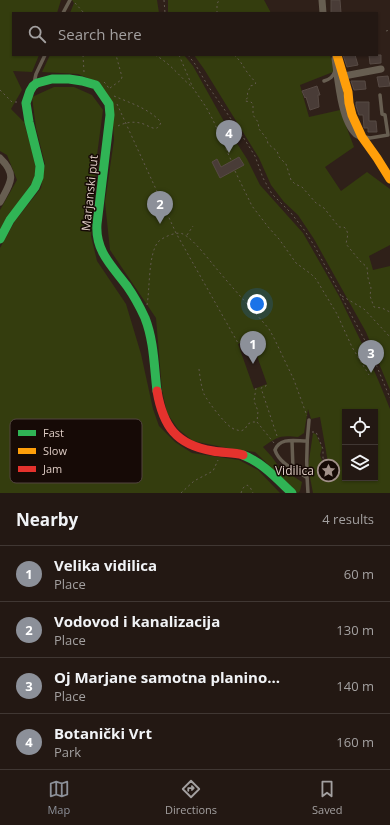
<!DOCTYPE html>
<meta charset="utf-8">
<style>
:root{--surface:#231813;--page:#2f2521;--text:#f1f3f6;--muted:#a3a0a0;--line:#403733;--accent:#8c9099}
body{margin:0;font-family:"Open Sans",sans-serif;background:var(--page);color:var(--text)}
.controls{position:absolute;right:12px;bottom:12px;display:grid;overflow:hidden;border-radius:0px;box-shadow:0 1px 3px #0004}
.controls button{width:36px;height:36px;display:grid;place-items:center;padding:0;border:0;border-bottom:1px solid var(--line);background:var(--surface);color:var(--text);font:20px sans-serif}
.you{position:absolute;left:257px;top:304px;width:14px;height:14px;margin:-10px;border:3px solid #fff;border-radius:50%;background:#1a73e8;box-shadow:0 0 0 6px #1a73e833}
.badge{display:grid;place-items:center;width:26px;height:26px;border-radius:50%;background:var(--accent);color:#fff;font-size:13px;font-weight:700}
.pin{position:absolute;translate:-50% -33px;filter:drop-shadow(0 1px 2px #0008)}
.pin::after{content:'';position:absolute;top:21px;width:14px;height:12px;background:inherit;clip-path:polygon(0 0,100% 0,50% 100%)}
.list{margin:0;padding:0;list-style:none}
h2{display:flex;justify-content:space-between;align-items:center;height:52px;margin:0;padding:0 16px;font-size:17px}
h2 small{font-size:13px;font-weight:400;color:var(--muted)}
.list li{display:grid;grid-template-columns:26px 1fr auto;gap:12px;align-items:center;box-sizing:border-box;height:56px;padding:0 16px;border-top:1px solid var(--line)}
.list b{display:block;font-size:15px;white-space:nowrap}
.list p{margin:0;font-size:13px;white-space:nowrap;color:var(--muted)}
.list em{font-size:13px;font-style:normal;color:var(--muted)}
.icon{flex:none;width:22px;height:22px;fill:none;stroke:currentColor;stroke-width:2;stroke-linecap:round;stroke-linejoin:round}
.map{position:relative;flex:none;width:390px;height:493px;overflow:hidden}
.search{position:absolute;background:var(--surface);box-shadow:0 1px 3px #0004;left:12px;right:12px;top:12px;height:44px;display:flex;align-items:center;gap:10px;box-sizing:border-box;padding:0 14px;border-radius:0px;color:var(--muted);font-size:15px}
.sheet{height:276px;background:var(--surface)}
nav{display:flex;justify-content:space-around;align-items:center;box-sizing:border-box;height:56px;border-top:1px solid var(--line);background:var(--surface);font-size:11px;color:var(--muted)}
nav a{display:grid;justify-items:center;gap:2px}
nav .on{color:var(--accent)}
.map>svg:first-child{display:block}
.green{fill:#343d0e;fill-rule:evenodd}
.building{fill:#493c37;stroke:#574a44}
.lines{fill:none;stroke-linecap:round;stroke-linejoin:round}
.path{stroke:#645b51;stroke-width:1;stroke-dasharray:2 3;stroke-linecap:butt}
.lane{stroke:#675e51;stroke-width:3.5}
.street{stroke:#675e51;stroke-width:7}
.fast{stroke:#30b455;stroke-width:9}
.slow{stroke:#ff9f0a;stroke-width:9}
.jam{stroke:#e5322d;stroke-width:9}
.labels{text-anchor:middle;stroke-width:3;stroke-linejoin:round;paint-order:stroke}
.street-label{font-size:12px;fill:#dfcdc5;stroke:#160a06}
.poi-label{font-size:12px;fill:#dfcdc5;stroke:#160a06;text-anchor:end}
.key{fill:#160a06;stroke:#52443f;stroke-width:1}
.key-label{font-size:11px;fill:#dfcdc5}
</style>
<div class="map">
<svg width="390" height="493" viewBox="0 0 390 493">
<rect width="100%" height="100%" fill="#2f2019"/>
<path class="green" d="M0,0H61L57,13H13V55H39L32,72L13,71L22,90L11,109L24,122L32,151L36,169L34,180L3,224L0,231V210L17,180L7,155L0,151Z
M72,0H157L159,13H70L74,3Z
M168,0H264L271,13H168Z
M50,55H184L193,66L231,134L247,159L260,185L303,233L339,296L366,352L379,382L390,409V493H313L308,467L313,433L316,434L322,448L320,455L327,474H330L320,417L311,419L308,409L304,433L298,437C280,435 277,437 263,447L272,457L279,467L302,482L300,491L298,493L255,452L232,449L193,441L178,429L167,413L162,390L156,318L110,250L105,202L114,140L112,104L100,83L78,74L42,72ZM251,339L267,384L254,389L238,344ZM345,412H375V478H345Z
M194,55H330L332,62L333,72L300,85L309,117L340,110L354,147L325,167L341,191L367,172L390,189V245L369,256L373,270L390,266V390L366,332L314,239L298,215L284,202L271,185L259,158L204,69Z
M54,87H74L92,95L103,110L97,155L91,236L97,261L126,304L141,354L153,409L159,426L175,442L192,453L239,460L258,470L280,493H0V248L15,221L41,188L45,164L36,128L32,97Z"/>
<path class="building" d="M331,0H340L341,13H331Z
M343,55H355L358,65L347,67Z
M369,55H381V63L370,64Z
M388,76L390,86L379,87L377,77Z
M351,81H365L366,89L354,90Z
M317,86L320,95H318L319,107L310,110L306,97L305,98L302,91Z
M356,102H369V121H376L377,132H368V128H364L363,115H359L356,106Z
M239,157L244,165L220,178L212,162L217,159L221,167Z"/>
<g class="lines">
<path class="path" d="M164,0L165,13
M75,3L84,13
M217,13V4L219,0
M386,31L390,30
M83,55L84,72L85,73
M155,55C170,63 179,76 192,87
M179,55L193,88L206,107L213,120L231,160
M188,55L195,64L208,86L238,129L255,156L263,178L272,194L291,213L305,231L315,247L370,350L390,398
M234,55C240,60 241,63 245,69C248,74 252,78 256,83L254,85L250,86C250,90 246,92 248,97L245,101L251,102L253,104V115L258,122L259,129L267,139L268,144L277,151L279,157L286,164L291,180L295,184L302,187L316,203L324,208L339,227H344C350,233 347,237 346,244L361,262L367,267L368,278L371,288L370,296L374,307L382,308L390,312
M104,82L106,84L110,90
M110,88L121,80L122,77L116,55
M0,90L12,102H18
M114,96C130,103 148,108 161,122C157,135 148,124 140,123C132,121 123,123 116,127
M117,104L176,233L238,343L249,338L250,340
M235,171L252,206L269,228L279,239L296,263L311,274L316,279L337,314L352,347L369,375
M187,235L193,226
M342,296L364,309L390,337
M147,305C150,289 148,255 158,242C163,237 177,231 183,234C194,239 212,264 221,274C237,293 253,310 269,329L274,338L294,380L307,416
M199,369C200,377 201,386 204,394C208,402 224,423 232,428C235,430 238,430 241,431L245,429L248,424L252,422H257
M266,385V386L261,388L278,439
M256,388L254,401L258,411L257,422L274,443
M312,432H316L323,449V458L328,472L329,471
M181,493L194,481L213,471L218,460
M241,493L243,488L247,485L250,487L253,493"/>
<path class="lane" d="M63,13L70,0
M324,81C330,79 333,77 335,71
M34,83L36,74L45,55
M365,137L370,138L388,135L385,115L382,114L380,95
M292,441L293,469
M306,477C295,470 279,463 275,450C280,437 295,441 307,441
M308,493C306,467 306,446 309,420"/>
<path class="street" d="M322,0L323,13
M335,59C338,79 341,121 356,134C358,135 360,136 362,137
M344,76L381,69
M0,158C18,175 10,184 0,202"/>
<path class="fast" d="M0,239L10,220L35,187L39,177L40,166L29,122L26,103L30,91L33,86L37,83L52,79H69L82,81L96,85L109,104L110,115L97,224C95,251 112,266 127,286C134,296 140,307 145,318C154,341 154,366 157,391
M243,455C263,463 277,479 292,493"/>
<path class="slow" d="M337,55L348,92L349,103L352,115L362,137L377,158L390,179"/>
<path class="jam" d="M157,391C163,426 176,445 213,451C223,453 234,452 243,455"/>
</g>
<defs>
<symbol id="sight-ring" viewBox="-11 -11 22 22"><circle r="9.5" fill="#160a06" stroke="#a19089" stroke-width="1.5"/><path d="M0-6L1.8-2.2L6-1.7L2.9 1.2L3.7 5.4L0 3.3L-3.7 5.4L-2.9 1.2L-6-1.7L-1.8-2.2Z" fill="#a19089"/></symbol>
</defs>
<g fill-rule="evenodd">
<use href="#sight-ring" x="316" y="458" width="25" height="25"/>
</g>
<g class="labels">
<g class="street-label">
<text transform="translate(90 193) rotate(-84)" y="4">Marjanski put</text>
</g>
<g class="poi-label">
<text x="314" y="475">Vidilica</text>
</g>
</g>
<rect x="10" y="419" width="132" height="64" rx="6" class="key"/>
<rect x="18" y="430" width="18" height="6" fill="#30b455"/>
<rect x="18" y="448" width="18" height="6" fill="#ff9f0a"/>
<rect x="18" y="466" width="18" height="6" fill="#e5322d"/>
<g class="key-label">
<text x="43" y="437">Fast</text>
<text x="43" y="455">Slow</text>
<text x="43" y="473">Jam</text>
</g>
</svg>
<div class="controls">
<button><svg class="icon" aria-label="locate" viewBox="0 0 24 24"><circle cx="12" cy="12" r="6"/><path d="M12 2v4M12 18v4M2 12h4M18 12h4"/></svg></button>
<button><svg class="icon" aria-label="layers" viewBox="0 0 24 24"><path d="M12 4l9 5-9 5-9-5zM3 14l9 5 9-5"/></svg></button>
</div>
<div class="you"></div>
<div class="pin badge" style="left:253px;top:364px">1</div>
<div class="pin badge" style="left:160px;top:224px">2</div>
<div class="pin badge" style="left:371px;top:373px">3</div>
<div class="pin badge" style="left:229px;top:153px">4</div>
<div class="search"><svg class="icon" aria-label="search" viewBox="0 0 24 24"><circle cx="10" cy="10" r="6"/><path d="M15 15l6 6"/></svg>Search here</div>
</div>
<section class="sheet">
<h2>Nearby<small>4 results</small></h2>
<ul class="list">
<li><span class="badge">1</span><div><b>Velika vidilica</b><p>Place</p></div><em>60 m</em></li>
<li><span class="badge">2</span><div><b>Vodovod i kanalizacija</b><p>Place</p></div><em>130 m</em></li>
<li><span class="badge">3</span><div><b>Oj Marjane samotna planino...</b><p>Place</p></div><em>140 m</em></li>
<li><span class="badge">4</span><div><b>Botanički Vrt</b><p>Park</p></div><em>160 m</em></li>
</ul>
</section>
<nav>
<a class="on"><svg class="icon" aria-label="map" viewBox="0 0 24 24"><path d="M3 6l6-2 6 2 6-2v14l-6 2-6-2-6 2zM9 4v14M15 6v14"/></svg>Map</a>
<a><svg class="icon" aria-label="directions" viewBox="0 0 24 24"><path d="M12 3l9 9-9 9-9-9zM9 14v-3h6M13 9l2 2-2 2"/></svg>Directions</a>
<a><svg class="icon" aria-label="saved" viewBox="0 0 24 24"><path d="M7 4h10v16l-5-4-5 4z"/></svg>Saved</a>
</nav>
